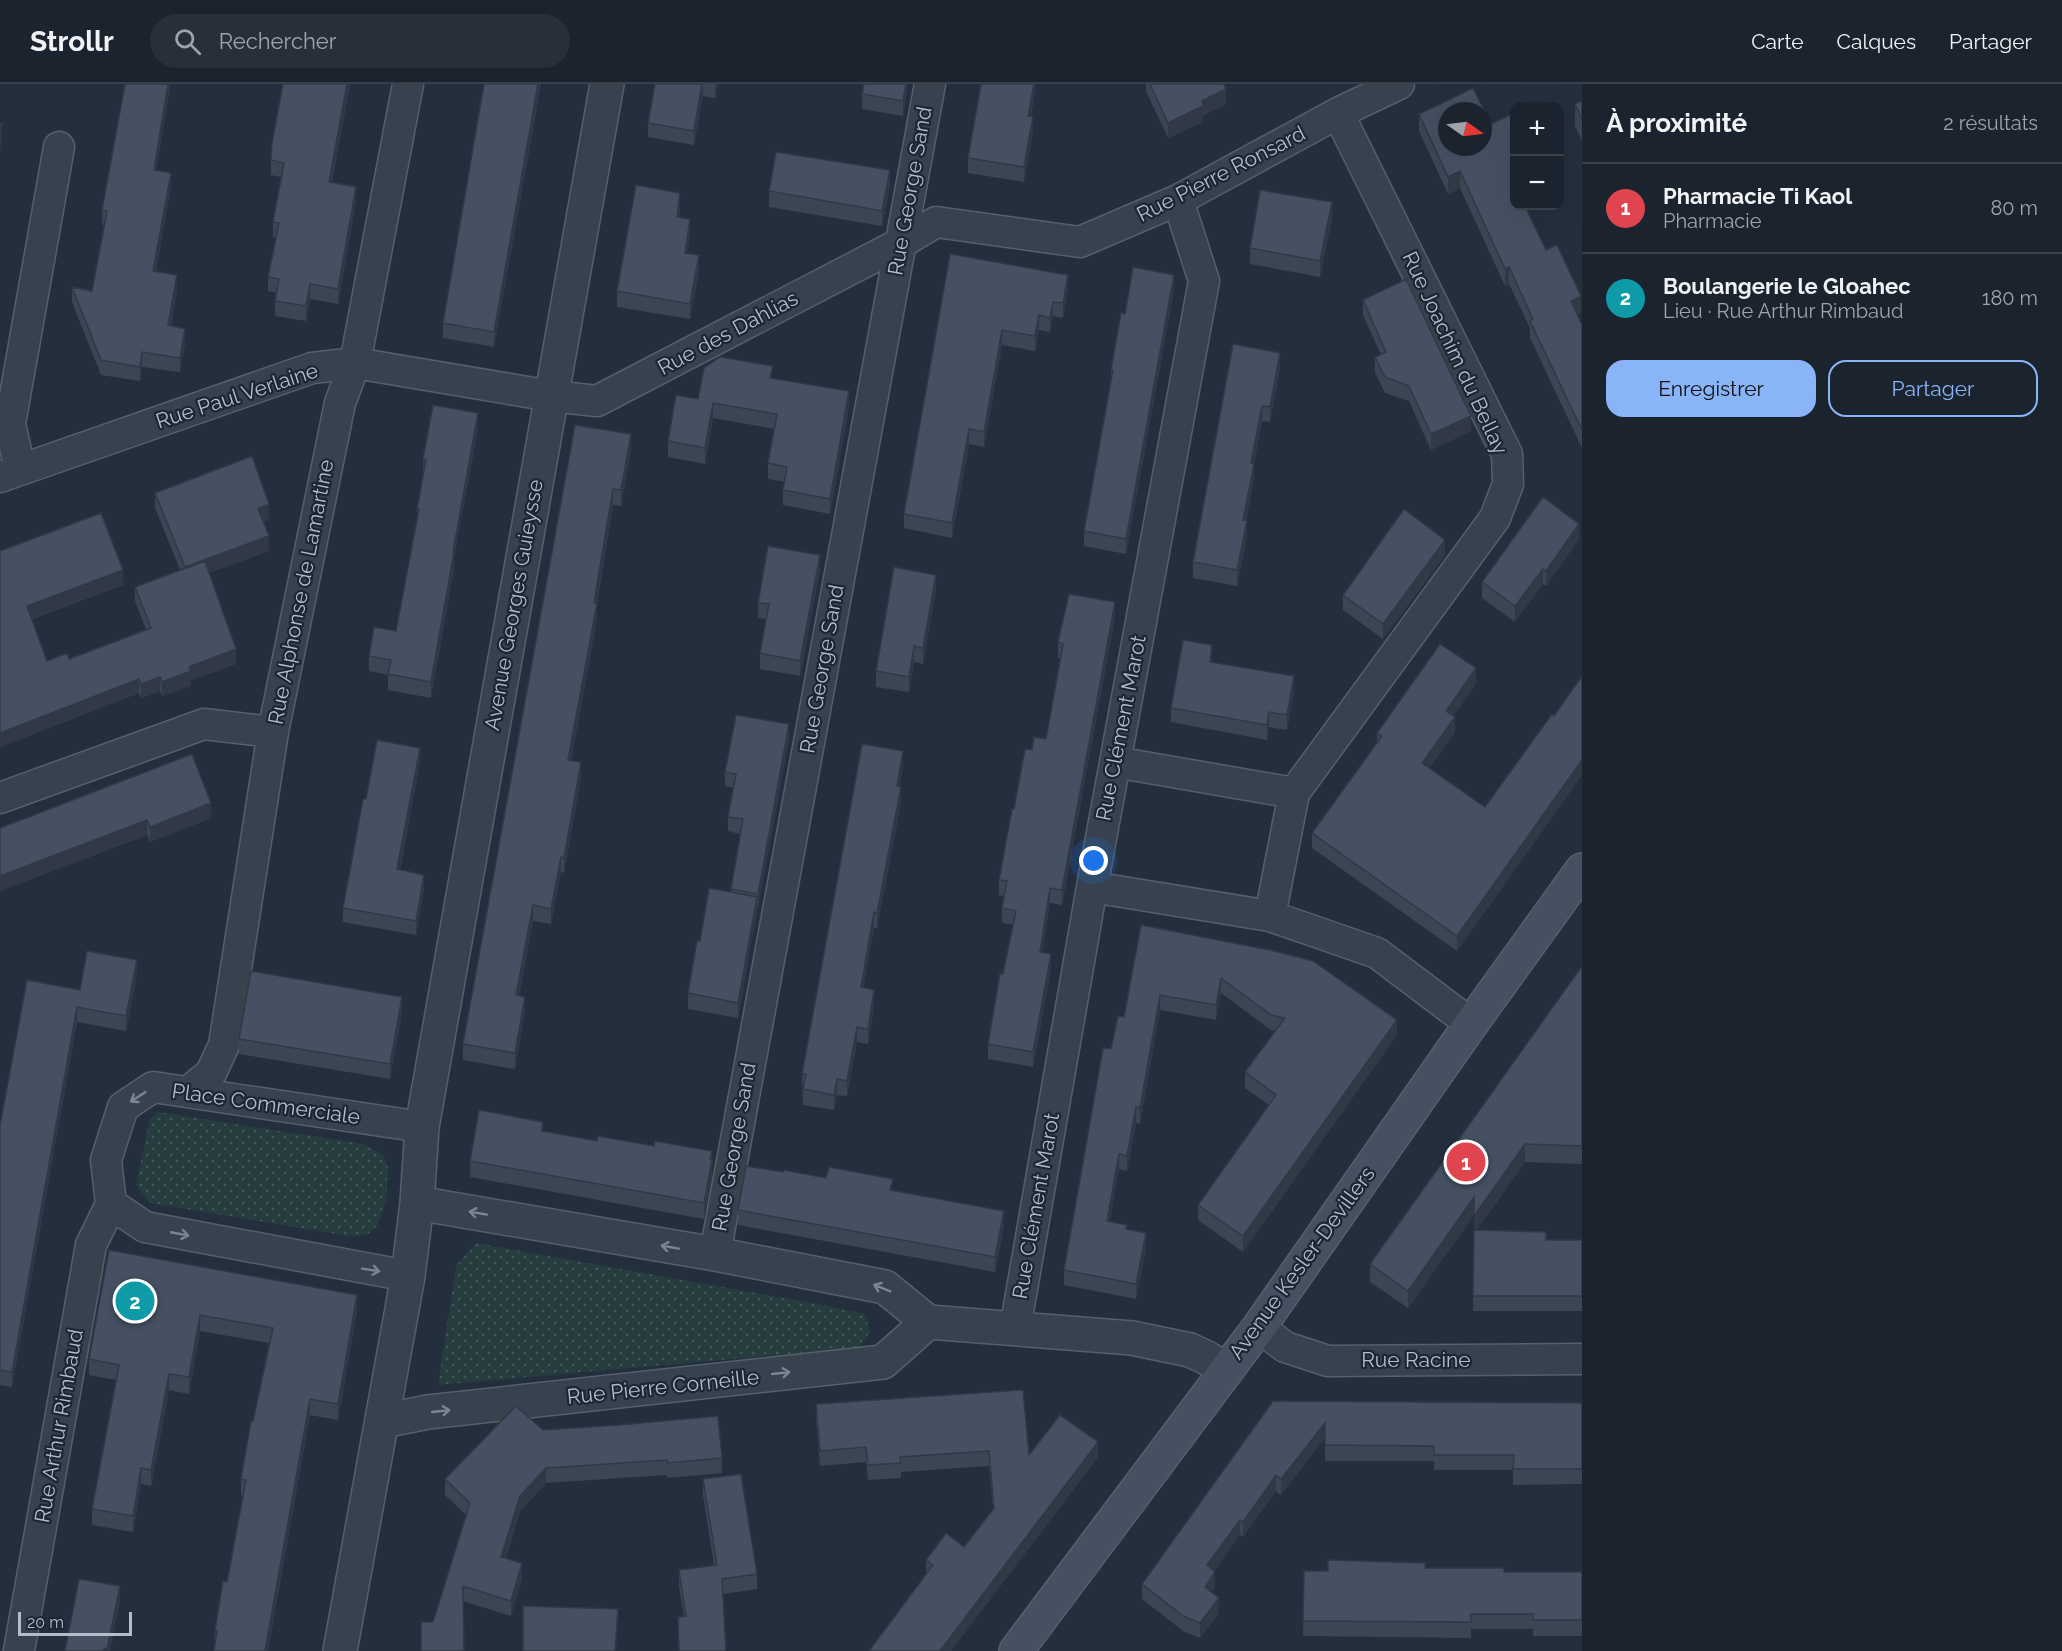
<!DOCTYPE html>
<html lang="fr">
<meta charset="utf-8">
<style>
:root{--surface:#1b232e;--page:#282f3a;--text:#f1f3f6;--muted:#a0a4aa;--line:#39404a;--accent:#8ab4f8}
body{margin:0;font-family:Raleway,sans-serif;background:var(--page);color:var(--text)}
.controls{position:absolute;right:18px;top:18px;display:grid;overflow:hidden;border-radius:12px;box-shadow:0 6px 24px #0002}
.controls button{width:54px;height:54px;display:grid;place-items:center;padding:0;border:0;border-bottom:2px solid var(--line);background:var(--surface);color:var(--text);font:30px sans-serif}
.compass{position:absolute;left:1438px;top:18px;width:54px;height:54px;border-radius:50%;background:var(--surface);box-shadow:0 6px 24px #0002;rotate:104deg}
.scale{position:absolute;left:18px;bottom:15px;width:114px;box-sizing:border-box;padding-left:6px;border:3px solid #b4bcc9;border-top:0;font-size:16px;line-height:21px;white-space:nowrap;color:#b4bcc9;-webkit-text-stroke:4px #1d2633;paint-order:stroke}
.you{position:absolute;left:1094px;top:777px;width:21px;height:21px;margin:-15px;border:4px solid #fff;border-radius:50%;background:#1a73e8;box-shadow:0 0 0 9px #1a73e833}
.badge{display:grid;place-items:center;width:39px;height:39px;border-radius:50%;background:var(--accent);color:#fff;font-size:20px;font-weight:700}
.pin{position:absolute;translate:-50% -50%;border:3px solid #fff;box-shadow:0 2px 6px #0006}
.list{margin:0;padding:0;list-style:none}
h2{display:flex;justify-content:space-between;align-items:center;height:78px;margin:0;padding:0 24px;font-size:26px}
h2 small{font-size:20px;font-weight:400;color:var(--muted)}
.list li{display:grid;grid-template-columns:39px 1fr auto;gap:18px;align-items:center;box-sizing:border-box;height:90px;padding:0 24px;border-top:2px solid var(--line)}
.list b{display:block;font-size:22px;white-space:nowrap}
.list p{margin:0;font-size:20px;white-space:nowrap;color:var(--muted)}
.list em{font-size:20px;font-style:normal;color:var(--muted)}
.actions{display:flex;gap:12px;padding:18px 24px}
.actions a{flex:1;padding:14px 0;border:2px solid var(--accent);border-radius:18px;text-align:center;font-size:21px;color:var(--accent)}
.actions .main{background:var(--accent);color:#111}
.icon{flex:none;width:33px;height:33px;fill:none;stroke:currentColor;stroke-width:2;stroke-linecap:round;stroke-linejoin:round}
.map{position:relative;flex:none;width:1582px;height:1567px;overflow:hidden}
header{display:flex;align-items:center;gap:36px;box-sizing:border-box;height:84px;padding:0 30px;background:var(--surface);border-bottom:2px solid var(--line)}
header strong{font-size:28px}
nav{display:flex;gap:33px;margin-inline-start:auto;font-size:21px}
.search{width:420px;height:54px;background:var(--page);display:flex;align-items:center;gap:15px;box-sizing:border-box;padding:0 21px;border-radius:33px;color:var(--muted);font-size:22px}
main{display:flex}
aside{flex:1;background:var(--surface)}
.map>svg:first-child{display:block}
.grass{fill:url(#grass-dots)}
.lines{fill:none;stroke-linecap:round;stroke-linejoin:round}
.minor-casing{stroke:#565f6c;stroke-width:33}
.tertiary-casing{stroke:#565f6c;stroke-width:36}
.secondary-casing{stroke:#565f6c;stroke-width:36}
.minor{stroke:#38414e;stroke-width:30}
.tertiary{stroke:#38414e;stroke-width:33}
.secondary{stroke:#465061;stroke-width:33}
.wall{fill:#3b4654}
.shaded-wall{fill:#303945}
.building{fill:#455162;stroke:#303945;stroke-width:1.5;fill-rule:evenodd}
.oneway{stroke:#7c8592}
.labels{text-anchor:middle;stroke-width:4.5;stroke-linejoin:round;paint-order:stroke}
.street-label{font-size:21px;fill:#b4bcc9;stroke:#1d2633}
</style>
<header>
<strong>Strollr</strong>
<div class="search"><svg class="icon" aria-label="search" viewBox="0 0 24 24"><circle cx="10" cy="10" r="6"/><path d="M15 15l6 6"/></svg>Rechercher</div>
<nav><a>Carte</a><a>Calques</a><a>Partager</a></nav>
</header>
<main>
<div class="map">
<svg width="1582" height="1567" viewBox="0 0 1582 1567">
<defs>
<pattern id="grass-dots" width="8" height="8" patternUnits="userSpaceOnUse" patternTransform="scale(1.5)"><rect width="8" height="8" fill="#263c3f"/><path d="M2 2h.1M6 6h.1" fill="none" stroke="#435659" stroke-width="1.8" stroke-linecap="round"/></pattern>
</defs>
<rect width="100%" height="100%" fill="#242f3e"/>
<path class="grass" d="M158,1028L364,1060L384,1072L388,1085L386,1117L377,1142L367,1151L349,1152L150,1119L136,1101L150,1035Z
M476,1159L812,1219L865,1230L870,1248L859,1264L438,1301L456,1182Z"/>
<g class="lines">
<defs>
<path id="minor" d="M20,385L10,340L59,63
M0,393L312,284L355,279L551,312L597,317L901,159L936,138L1080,158L1178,116L1338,29L1399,0
M1115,678L1294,709
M0,714L204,640L273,648
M1092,803L1270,832L1377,869L1471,940
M1270,832L1294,709L1495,434L1508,400L1507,370L1338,29
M188,1008L211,989L224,961L273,648L340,319L355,279L408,0
M715,1170L930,0
M408,1192L145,1143L111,1120L106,1076L123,1023L153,1003L422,1043
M1259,1243L1285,1263L1328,1277L1582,1275
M1015,1245L1092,803L1204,197L1178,116
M19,1567L91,1161L111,1120"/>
<path id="tertiary" d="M417,1119L715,1170L885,1203L928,1238L1132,1254L1190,1266L1207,1274L1225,1286
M383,1337L428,1328L883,1278L928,1238
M340,1567L408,1192L417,1119L422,1043L607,0"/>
<path id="secondary" d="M1016,1567L1259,1243L1471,940L1582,786"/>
</defs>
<use href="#minor" class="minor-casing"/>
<use href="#tertiary" class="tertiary-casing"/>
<use href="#secondary" class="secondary-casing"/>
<use href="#minor" class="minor"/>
<use href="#tertiary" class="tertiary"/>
<use href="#secondary" class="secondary"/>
</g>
<path class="wall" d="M283,0H350L332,98L356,118L338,220L310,215L306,237L275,232V217L276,209L268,207V193L276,154L273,153V138L281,93L271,91V76Z
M484,0H541L494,263L443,254V239Z
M655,0H718L715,14L703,12L694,61L648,53V39Z
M864,0H908L903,32L862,25V10Z
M981,0H1036L1031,32L1033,47L1024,98L968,89V74Z
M1146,0H1224L1226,20L1203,32V38L1168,54L1146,7Z
M1582,17V57L1575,42V20Z
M1419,30L1515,122L1546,166L1581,229L1577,231L1582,241V364L1530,254V244L1509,200L1505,202L1460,104L1448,110L1419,47Z
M156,86L171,103L156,187L177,206L171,242L185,260L180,288L142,283L140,297L101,291L72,218V203L92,207L104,141H102V126Z
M890,101L882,142L769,123V107Z
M680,125L679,133L690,151L687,169L699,187L690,235L617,223V207Z
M1332,134L1320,193L1250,180V164Z
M950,170L1068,206L1063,234L1053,232L1050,248L1039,246L1035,267L1002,261L984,363L969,360L952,454L904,444V430Z
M1174,206L1126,470L1084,462V447L1111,297V286L1125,230Z
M1363,216L1471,347L1431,366L1409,317L1385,309L1375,289V273L1381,271L1363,231Z
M1233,260L1280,284L1270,338L1262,337L1254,380V395L1246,436L1247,452L1237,502L1193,494V478Z
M773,295L849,323L830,430L783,421V406L785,398L768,395V379L775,345L713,334L705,380L668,373V357L698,315Z
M575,341L631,366L621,422L613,421L597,519V535L571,677L581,694L564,789L561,788L551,840L533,837L519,912L525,928L515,985L463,976V960Z
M478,345L454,473V484L431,614L388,606V591L369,587V572L396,547L417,434V425L423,390V375Z
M155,409L269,435L263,438L269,467L209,489L236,580L191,596V602L162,612L160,607L141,614L139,609L0,663V467L123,501L32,535L47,577L69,575L146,546L135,517V503L180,486L155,424Z
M1579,455L1546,502L1543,500L1515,538L1482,514V498Z
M1445,471L1383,555L1343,526V511Z
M820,486L800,592L760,585V569L766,535L758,534V519Z
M936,506L923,580L914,578L909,608L876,603V587Z
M1115,533L1062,821L1050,819L1042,868L1051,885L1033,983L988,975V960L1013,841L1002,839V824L1004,812L999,811V796L1032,666L1046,655L1061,574H1058V558Z
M1212,576V578L1294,607L1287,646L1269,643L1267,656L1171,638V624Z
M1582,592V691L1457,867L1312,764V749L1377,658V649L1476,600L1453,632L1455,648L1429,684L1485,723L1554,632Z
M789,655L757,825L738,934L688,925V909L700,857L731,808L740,750L728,747V733L733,704L725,702V688Z
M192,670L211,734L150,758L147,751L0,807Z
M420,677L400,786L424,804L416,851L343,838V824Z
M903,683L899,703L901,718L877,844H874L863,904L874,922L868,960L857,958L847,1012L837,1011L834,1026L803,1021L802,990Z
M1141,841L1397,951L1243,1168L1198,1136V1121L1269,1021L1245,1004V988L1275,947L1271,946L1221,909L1216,936L1160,926L1140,1040L1136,1039L1127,1087L1119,1085L1109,1137L1127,1146L1146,1165L1136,1215L1064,1201V1186L1111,965L1124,933Z
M1582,882V1080L1525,1078L1477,1146L1546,1156H1582V1227H1473L1474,1131L1408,1224L1370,1198V1180Z
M137,891L126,947L77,938L12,1303L0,1301V1041L80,906Z
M402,928L390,995L239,970V955Z
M543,1048L597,1057L712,1067V1091L704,1135L470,1093V1077Z
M893,1107L1004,1142L995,1188L738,1141V1126Z
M109,1166L357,1227L338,1336L310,1331L268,1567H214L215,1547L227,1498L243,1412H241V1395L269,1259L200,1247L189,1310L169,1306L151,1402L141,1400L133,1448L92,1441V1425L116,1296L89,1291V1275Z
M1273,1317L1582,1319V1400L1513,1401V1386H1434V1377H1325V1354L1281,1411L1276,1407L1243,1453L1240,1451L1214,1487L1215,1503L1211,1508L1219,1529L1200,1554L1183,1547L1142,1515V1500Z
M816,1320L1029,1371L1098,1373L951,1567H869L926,1490V1476L964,1463L993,1425L989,1382L901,1388V1394L868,1396L866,1378L820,1382L816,1335Z
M543,1346L722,1374V1389L667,1394V1391L546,1399L520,1427L506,1474L522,1494L511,1532L463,1517L433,1538L466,1431L445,1411V1395Z
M703,1395L757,1490V1505L723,1510L726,1567L684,1532L679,1502V1486L714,1481L703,1411Z
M1425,1484L1504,1488H1582V1552H1533V1545H1471V1554L1303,1552L1304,1487H1328Z"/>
<path class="shaded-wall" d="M168,0H171L154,100V86Z
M347,0H350L329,113V98Z
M538,0H541L494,263V248Z
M702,0L703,12L694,61V47Z
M715,0H718L715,14Z
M906,0H908L903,32V17Z
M1034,0H1036L1028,47V32Z
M1226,5V20L1203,32V38L1168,54V39L1202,17Z
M1033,32V47L1024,98V83Z
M2,40V55L0,68V53Z
M890,86V101L882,142V127Z
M1460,87V104L1448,110V93Z
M171,89V103L153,202V187Z
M356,103V118L338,220V205Z
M680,109V125L677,148V133Z
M1332,118V134L1320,193V177Z
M690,135V151L685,184V169Z
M699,171V187L690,235V220Z
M1509,183V200L1505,202V185Z
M177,191V206L168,256V241Z
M1068,191V206L1063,234V219Z
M1174,191V206L1126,470V455Z
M310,200V215L306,237V222Z
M1581,212V229L1571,234V217Z
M1053,218V232L1050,248V234Z
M1039,231V246L1035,267V252Z
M185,245V260L180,288V274Z
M1002,246V261L984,363V348Z
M142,268V283L140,297V283Z
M1280,269V284L1270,338V323Z
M849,307V323L830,430V415Z
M713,319V334L705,380V364Z
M1262,322V337L1251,395V379Z
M478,329V345L454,473V484L431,614V598L453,468Z
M1471,332V347L1431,366V350Z
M969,345V360L952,454V439Z
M631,350V366L621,422V406Z
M1254,380V395L1243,451V436Z
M613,405V421L596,521L597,519V535L568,692V676Z
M269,420V435L258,440V425Z
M1247,436V452L1237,502V486Z
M1579,440V455L1546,502V487Z
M269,452V467L185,498V483Z
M1445,456V471L1383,555V540Z
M820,471V486L800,592V577Z
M1543,485V500L1515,538V522Z
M123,486V501L27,536V522Z
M936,491V506L923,580V564Z
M1115,518V533L1062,821V806Z
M1212,561V576L1210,593V578Z
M914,562V578L909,608V593Z
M236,565V580L191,596V602L162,612V598L189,583Z
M1476,584V600L1446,642V627Z
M1294,592V607L1287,646V631Z
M160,593V607L141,614V600Z
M139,595V609L0,663V649Z
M1269,628V643L1267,656V641Z
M1455,633V648L1422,695V679Z
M789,640V655L758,825V810Z
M420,664V677L397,799V785Z
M903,667V683L897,718V702Z
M1582,676V691L1457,867V852Z
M581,678V694L564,789V774Z
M901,703V718L877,844V829Z
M211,719V734L150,758V743Z
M147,736V751L0,807V792Z
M561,773V788L551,840V825Z
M424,791V804L416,851V837Z
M1050,804V819L1040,883V868Z
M757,813V828L738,934V919Z
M533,821V837L516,927V911Z
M874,828V844L861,919V903Z
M1051,870V885L1033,983V968Z
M137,876V891L126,947V932Z
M1221,894V909L1216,936V921Z
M874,906V922L868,960V945Z
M1160,911V926L1140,1040V1024Z
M402,913V928L390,995V980Z
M525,913V928L515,985V969Z
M77,923V938L12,1303V1288Z
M1397,936V951L1243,1168V1152Z
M857,943V958L847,1012V997Z
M837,995V1011L834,1026V1011Z
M1136,1023V1039L1127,1087V1072Z
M1525,1060V1078L1474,1150V1132Z
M712,1067V1091L704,1135V1119Z
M1119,1070V1085L1107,1152V1137Z
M1474,1113V1131L1408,1224V1207Z
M1004,1127V1142L995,1188V1173Z
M1146,1149V1165L1136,1215V1200Z
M357,1211V1227L338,1336V1320Z
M200,1231V1247L189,1310V1293Z
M169,1290V1306L151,1402V1386Z
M310,1315V1331L268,1567H265Z
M1325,1339V1354L1281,1411V1395Z
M1098,1358V1373L951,1567H940Z
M141,1384V1400L133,1448V1432Z
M546,1384V1399L520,1427L501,1488V1473L520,1412Z
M1276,1391V1407L1243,1453V1438Z
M1240,1436V1451L1207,1497V1481Z
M522,1479V1494L511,1532V1517Z
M1215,1488V1503L1205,1518V1503Z
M120,1502V1518L110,1567H107Z
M1219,1514V1529L1200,1554V1539Z
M618,1525V1541L616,1567H615Z"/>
<path class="building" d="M125,0H168L154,86L171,89L153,187L177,191L168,241L185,245L180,274L142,268L140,283L101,276L72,203L92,207L107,127L102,126Z
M283,0H347L329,98L356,103L338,205L310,200L306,222L275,217L279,195L268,193L279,139L273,138L284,79L271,76L272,59Z
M484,0H538L494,248L443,239Z
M655,0H702L694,47L648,39Z
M864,0H906L903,17L862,10Z
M981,0H1034L1028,32H1033L1024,83L968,74Z
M1150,0H1224L1226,5L1202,17L1203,22L1168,39Z
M1473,4L1491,40L1512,30L1515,35V122H1525L1546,166L1557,161L1581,212L1571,217L1582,241V346L1530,237L1533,235L1509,183L1505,185L1460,87L1448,93L1419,30ZM1447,27H1483V63H1447Z
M1582,17V35L1575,20Z
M0,39L2,40L0,53Z
M776,68L890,86L882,127L769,107Z
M636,101L680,109L677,133L690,135L685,169L699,171L690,220L617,207Z
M1260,106L1332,118L1320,177L1250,164Z
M950,170L1068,191L1063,219L1053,218L1050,234L1039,231L1035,252L1002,246L984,348L969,345L952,439L904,430Z
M1133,183L1174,191L1126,455L1084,447L1113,286H1111L1121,229L1125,230Z
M1406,195L1471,332L1431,350L1409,302L1385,293L1375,273L1386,268L1363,216Z
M1233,260L1280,269L1270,323L1262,322L1251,379L1254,380L1243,436H1247L1237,486L1193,478Z
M720,273L773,282L770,294L849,307L830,415L783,406L787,383L768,379L777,330L713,319L705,364L668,357L676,311L698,315L704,284Z
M433,321L478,329L453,468H454L431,598L388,590L391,576L369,572L374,543L396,547L419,425H417L426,376L423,375Z
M575,341L631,350L621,406L613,405L594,519H597L568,676L581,678L564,774L561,773L551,825L533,821L516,911L525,913L515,969L463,960Z
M252,372L269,420L258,425L269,452L185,483L155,409Z
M1543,413L1579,440L1546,487L1543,485L1515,522L1482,498Z
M1404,425L1445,456L1383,540L1343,511Z
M101,429L123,486L27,522L47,577L67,569L69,575L151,544L135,503L205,477L236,565L189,583L191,587L162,598L160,593L141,600L139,595L0,649V467Z
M768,462L820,471L800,577L760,569L769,520L758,519Z
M894,483L936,491L923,564L914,562L909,593L876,587Z
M1069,510L1115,518L1062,806L1050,804L1040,868L1051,870L1033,968L988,960L1000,889L1003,890L1016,827L1002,824L1007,797L999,796L1012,725H1014L1025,665L1032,666L1034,653L1046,655L1063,560L1058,558Z
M1183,556L1212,561L1210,578L1294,592L1287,631L1269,628L1267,641L1171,624Z
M1440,560L1476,584L1446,627L1455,633L1422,679L1485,723L1552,630L1554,632L1582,592V676L1457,852L1312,749L1382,652L1377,649Z
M736,631L789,640L758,810L731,805L743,735L728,733L736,690L725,688Z
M377,656L420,664L397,785L424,791L416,837L343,824L363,715H366Z
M862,660L903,667L897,702L901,703L877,829L874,828L861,903L874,906L868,945L857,943L847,997L837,995L834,1011L803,1005L806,990H802Z
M192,670L211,719L150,743L147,736L0,792V744Z
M709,804L757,813L738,919L688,909L697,856L700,857Z
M1141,841L1274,867L1313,877L1397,936L1243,1152L1198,1121L1276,1011L1245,988L1285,934L1271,931L1221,894L1216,921L1160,911L1140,1024L1136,1023L1127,1072L1119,1070L1107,1137L1127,1141L1126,1145L1146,1149L1136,1200L1064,1186L1103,964L1111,965L1118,932L1124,933Z
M87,867L137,876L126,932L77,923L12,1288L0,1286V1041L27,896L80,906Z
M1582,882V1062L1525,1060L1474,1132V1113L1408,1207L1370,1180Z
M251,887L402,913L390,980L239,955Z
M479,1026L543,1038L542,1047L597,1057L598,1052L654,1062L655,1057L712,1067L710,1075L712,1076L704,1119L470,1077Z
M746,1082L783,1088L784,1086L826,1094L829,1083L893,1095L890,1106L1004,1127L995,1173L738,1126Z
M1474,1146L1546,1148V1156H1582V1212H1473Z
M109,1166L357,1211L338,1320L310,1315L265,1567H214L217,1547H215L223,1497L227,1498L246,1396L241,1395L251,1337H253L273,1244L200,1231L189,1293L169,1290L151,1386L141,1384L133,1432L92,1425L119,1281L89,1275Z
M1023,1306L1029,1371L1060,1331L1098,1358L940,1567H869L933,1481L926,1476L946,1449L964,1463L994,1424L989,1367L900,1373L901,1379L868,1381L866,1363L820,1367L816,1320Z
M1273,1317L1582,1319V1385H1513L1514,1371H1434V1362L1325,1361V1339L1281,1395L1276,1391L1243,1438L1240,1436L1207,1481L1215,1488L1205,1503L1219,1514L1200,1539L1183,1532L1142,1500Z
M516,1322L543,1346L619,1341L718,1332L722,1374L667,1379V1376L546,1384L520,1412L501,1473L522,1479L511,1517L463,1502L464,1567H421V1538H433L470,1419L445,1395Z
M741,1390L757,1490L722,1495L726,1567H679L678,1533L686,1532L679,1486L717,1481L703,1395Z
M1328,1476L1425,1479V1484H1504V1488H1582V1536H1533V1530H1471V1538L1303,1537L1304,1487H1328Z
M79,1495L120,1502L107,1565L104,1564V1567H65Z
M523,1522L618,1525L615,1567H523Z"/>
<defs><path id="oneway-shaft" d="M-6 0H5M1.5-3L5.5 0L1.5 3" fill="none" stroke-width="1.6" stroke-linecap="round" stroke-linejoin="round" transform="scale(1.5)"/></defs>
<g class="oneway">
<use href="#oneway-shaft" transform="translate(138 1013) rotate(147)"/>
<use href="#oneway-shaft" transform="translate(478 1129) rotate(-170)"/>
<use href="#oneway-shaft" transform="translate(180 1150) rotate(11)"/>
<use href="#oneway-shaft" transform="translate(670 1163) rotate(-170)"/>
<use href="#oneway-shaft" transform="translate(371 1186) rotate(9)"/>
<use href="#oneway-shaft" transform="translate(882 1204) rotate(-158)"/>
<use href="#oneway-shaft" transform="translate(781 1289) rotate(-6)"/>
<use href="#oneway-shaft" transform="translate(441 1327) rotate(-6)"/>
</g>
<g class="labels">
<g class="street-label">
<text transform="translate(1221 90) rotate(-27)" y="7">Rue Pierre Ronsard</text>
<text transform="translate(910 107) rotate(-80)" y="7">Rue George Sand</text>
<text transform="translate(728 249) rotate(-28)" y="7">Rue des Dahlias</text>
<text transform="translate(1455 269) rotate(65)" y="7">Rue Joachim du Bellay</text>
<text transform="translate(237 312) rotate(-18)" y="7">Rue Paul Verlaine</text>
<text transform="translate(301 508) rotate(-79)" y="7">Rue Alphonse de Lamartine</text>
<text transform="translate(514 521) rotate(-80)" y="7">Avenue Georges Guieysse</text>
<text transform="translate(822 585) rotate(-80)" y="7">Rue George Sand</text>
<text transform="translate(1121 644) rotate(-79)" y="7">Rue Clément Marot</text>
<text transform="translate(266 1020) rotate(8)" y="7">Place Commerciale</text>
<text transform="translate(734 1063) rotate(-80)" y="7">Rue George Sand</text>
<text transform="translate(1036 1122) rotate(-80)" y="7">Rue Clément Marot</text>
<text transform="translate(1302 1179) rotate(-54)" y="7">Avenue Kesler-Devillers</text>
<text x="1416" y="1283">Rue Racine</text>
<text transform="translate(663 1303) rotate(-6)" y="7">Rue Pierre Corneille</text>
<text transform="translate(59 1342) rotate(-80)" y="7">Rue Arthur Rimbaud</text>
</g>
</g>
</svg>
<div class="controls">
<button>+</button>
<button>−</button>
</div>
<svg class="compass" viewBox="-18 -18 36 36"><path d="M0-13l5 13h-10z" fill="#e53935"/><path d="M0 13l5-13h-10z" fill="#a0a4aa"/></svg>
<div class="scale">20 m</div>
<div class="you"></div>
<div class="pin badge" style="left:1466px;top:1078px;background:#e0444e">1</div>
<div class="pin badge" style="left:135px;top:1217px;background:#0f9aa8">2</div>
</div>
<aside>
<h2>À proximité<small>2 résultats</small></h2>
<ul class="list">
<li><span class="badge" style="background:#e0444e">1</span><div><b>Pharmacie Ti Kaol</b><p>Pharmacie</p></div><em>80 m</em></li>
<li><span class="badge" style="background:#0f9aa8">2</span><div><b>Boulangerie le Gloahec</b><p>Lieu · Rue Arthur Rimbaud</p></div><em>180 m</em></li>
</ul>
<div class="actions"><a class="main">Enregistrer</a><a>Partager</a></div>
</aside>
</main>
